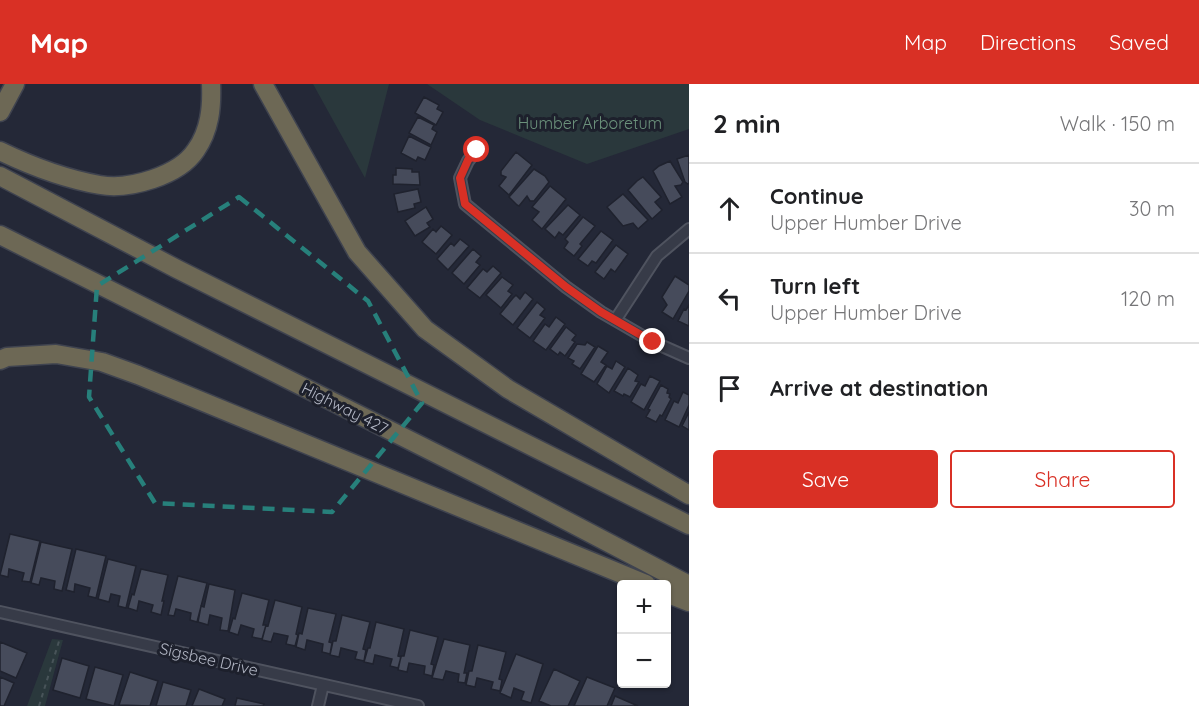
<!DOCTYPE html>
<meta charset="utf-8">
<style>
:root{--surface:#fff;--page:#f2f2f2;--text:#202124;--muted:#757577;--line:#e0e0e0;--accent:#d93025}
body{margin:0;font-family:Quicksand,sans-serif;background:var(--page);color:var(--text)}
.controls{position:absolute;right:18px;bottom:18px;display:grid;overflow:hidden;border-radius:6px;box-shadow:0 2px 4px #0004}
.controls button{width:54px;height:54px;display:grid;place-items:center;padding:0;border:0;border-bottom:2px solid var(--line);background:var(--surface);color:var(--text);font:30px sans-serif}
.stop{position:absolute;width:18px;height:18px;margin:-14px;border:4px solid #d93025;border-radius:50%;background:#fff}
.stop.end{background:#d93025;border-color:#fff;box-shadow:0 2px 6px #0008}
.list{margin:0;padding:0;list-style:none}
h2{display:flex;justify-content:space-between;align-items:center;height:78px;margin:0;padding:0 24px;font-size:26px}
h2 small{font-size:20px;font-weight:400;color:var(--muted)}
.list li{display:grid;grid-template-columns:39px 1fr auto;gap:18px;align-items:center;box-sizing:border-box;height:90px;padding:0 24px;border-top:2px solid var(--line)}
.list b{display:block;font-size:22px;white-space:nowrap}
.list p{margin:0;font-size:20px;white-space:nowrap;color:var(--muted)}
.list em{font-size:20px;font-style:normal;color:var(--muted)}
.actions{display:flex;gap:12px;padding:18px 24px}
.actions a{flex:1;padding:14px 0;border:2px solid var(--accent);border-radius:6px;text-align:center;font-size:21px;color:var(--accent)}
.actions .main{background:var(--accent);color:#fff}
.icon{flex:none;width:33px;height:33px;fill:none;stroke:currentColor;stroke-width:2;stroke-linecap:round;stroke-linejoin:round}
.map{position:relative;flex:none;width:689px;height:622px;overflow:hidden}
header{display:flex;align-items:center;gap:36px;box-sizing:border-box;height:84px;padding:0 30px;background:var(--accent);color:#fff}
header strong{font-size:28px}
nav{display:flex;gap:33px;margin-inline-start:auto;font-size:21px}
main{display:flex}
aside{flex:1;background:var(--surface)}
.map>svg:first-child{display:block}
.green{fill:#2a383c}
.building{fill:#464b5b;stroke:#1f222e;stroke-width:1.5}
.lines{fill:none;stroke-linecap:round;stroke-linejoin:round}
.minor-casing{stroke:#4f535f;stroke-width:14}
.motorway-casing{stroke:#3f434f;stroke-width:21}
.path{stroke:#485459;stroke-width:2;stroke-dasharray:4.5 4.5;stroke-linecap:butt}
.minor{stroke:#373b48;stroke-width:10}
.motorway{stroke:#6d6855;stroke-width:18}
.route{stroke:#d93025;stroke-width:8}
.marked{fill:none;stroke:#27807b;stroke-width:4.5;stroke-dasharray:12 8;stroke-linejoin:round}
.labels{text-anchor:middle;stroke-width:6;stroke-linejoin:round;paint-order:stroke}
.park-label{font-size:16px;fill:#6c927c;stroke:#1d202c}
.street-label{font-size:16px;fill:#b2b6c4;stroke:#1d202c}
</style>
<header>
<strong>Map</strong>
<nav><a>Map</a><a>Directions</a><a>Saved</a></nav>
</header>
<main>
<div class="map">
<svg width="689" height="622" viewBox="0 0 689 622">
<rect width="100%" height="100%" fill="#242837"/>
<path class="green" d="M313,0H389L365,94Z
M427,0H689V45L587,80L480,36Z
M52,555L63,556L45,622H27Z"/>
<path class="building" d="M424,13L439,21L437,25L443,28L436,41L415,29Z
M418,33L434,41L432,45L437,48L431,61L409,49Z
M409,52L431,63L425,76L418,73L416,77L401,69Z
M516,68L532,81L509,111L499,102L506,93L501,91V87Z
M689,71V99L688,100L685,98L677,75Z
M670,77L683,98L681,101L675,102L682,113L670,120L653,87L659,82Z
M396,84L412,85V88H419L420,101L393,100V91H396Z
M534,85L545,92L549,98L534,117H530L527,112L519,122L517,121L509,113Z
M643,93L661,113L655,118L662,126L652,135L628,106L637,97Z
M550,102L566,115L542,145L532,136L539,128L532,123Z
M418,105L421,118L414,120L415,124L398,128L394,110Z
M623,110L648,136L638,145L633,139L623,142L607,123Z
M568,121L580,131L563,151L559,148L555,154L545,145Z
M426,123L433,135L427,139L430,143L415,152L405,137Z
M583,133L595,142L580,160L582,162L574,172L564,164L568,158L565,155Z
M441,142L452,151L436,170L422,158L433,145L436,148Z
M601,147L613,156L596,179L592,177L588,182L578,175Z
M460,155L469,162L448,186L437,175L451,159L454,162Z
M616,161L628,170L615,188L611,185L604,195L595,188Z
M473,165L481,172L476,178L480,181L464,200L452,189Z
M493,182L501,189L480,214L467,204L483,185L487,188Z
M675,192L689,201V207L673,235L662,228L667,221L662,213Z
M502,193L513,201L508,207L512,210L501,224L486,211Z
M525,208L533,215L513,241L500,230L513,214L516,211L520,215Z
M537,218L545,225L540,231L545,234L530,254L517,244Z
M689,221V242L678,237L684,225L686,226Z
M556,233L565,240L546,266L533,257L545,240L549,243Z
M566,243L576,251L572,256L575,258L565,272L560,268L558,271L550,265Z
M587,258L595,263L580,285L572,280L574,277L568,274L577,260L585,261Z
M598,262L608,268L601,278L606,281L594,298L581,290Z
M616,277L625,283L609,309L597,300L607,282L612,285Z
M628,284L638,291L635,297L639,298L630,313L624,310L623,312L614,307Z
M650,292L660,297L644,326L631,318L641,300L645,302Z
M661,301L668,305L667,309L670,310L669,313L671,315L662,332L660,331L656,338L646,333L650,326L648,325Z
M683,308L689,311V321L679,343L665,336L674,317L678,319Z
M689,328V346L682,342Z
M10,450L40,457L30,498L22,497L24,489L9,485L8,493L0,491Z
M41,458L72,465L62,507L54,505L55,497L41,494L39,501L31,499Z
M76,465L106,472L96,514L88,512L90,504L75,500L74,508L66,506Z
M108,475L136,482L126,524L118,522L120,512L111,510L109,518L98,515Z
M141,485L168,491L162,517H164L161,531L151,528L153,521L139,517L137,527L128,524L132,510L134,511Z
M178,492L207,499L197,538L190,536L191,529L176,525L174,532L168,531Z
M209,500L235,506L228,547L220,546L222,534L210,531L208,541L198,538L201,522L204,523Z
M242,509L269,516L263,541H266L262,555L252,553L254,545L241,541L238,551L229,548L233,534L235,535Z
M275,516L302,523L296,550L298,551L295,562L286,560L288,552L274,549L271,558L262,556L266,541L268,542Z
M308,524L336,530L329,558L332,559L330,570L322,568L323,560L307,556L305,566L296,563L299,549L302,550Z
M342,531L370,538L363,565L366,566L364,577L355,575L357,568L341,564L339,573L330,571L333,557H336Z
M376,538L404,545L398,572L401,573L398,584L390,582L392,575L375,571L373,580L364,578L368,564H370Z
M410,546L438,553L431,580L434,581L432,592L424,590L425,582L409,579L407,588L398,586L401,572H404Z
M444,555L470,561L464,589H467L465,599L458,598L459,590L446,587L443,596L432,594Z
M0,558L27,569L16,594L0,587Z
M478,561L506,568L499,595L502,596L500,607L491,605L493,598L477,594L475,603L466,601L469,587H472Z
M516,570L543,580L531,619L521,616L524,608L514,604L511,614L500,609Z
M62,574L89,582L80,614L53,606Z
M95,583L123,591L114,622L86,615Z
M554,585L580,597L568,622H551L539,617Z
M130,588L158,597L150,622L119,621Z
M0,593L14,599L4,622H0Z
M587,593L615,604L607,622H574Z
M163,598L191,606L186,622H156Z
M199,605L225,615L222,622H192Z
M615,612L638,622H611Z
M237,614L264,620L263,622H235Z"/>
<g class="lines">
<defs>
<path id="minor" d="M477,66L468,77L460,94L465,120L566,203L601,228L653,258L689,274
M616,235L657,172L689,145
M0,528L418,622
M318,622L323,601"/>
<path id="motorway" d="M263,0L357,168L425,245L508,305L689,411
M0,28L15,0
M0,67C31,82 66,95 100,101C129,106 179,92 196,66C210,46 212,23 211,0
M0,92L177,185L689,441
M0,151L487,395L689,501
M0,276L7,273L56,270L102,278L138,291L646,500
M666,509L689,518"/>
</defs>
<use href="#minor" class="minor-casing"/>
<use href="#motorway" class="motorway-casing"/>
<path class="path" d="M39,622L60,554"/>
<use href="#minor" class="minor"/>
<use href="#motorway" class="motorway"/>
</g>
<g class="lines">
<path class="route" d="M477,66L468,76L460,94L465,120L566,203L601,228L653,258"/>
</g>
<path class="marked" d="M239,113L368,217L422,319L332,428L155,419L89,313L97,202Z"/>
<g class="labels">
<g class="park-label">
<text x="590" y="45">Humber Arboretum</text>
</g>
<g class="street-label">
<text transform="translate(345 324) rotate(27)" y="6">Highway 427</text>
<text transform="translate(209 575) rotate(13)" y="6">Sigsbee Drive</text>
</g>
</g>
</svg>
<div class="controls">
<button>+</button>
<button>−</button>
</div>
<div class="stop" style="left:477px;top:66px"></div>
<div class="stop end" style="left:653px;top:258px"></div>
</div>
<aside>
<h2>2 min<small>Walk · 150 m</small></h2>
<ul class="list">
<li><svg class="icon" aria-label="ahead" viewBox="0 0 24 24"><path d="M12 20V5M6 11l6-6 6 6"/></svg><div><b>Continue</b><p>Upper Humber Drive</p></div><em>30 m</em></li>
<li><svg class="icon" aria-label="left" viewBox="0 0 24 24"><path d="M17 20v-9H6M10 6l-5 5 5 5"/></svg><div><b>Turn left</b><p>Upper Humber Drive</p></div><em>120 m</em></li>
<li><svg class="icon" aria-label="arrive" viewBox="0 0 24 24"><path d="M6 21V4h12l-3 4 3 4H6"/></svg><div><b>Arrive at destination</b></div></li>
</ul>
<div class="actions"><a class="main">Save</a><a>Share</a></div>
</aside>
</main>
